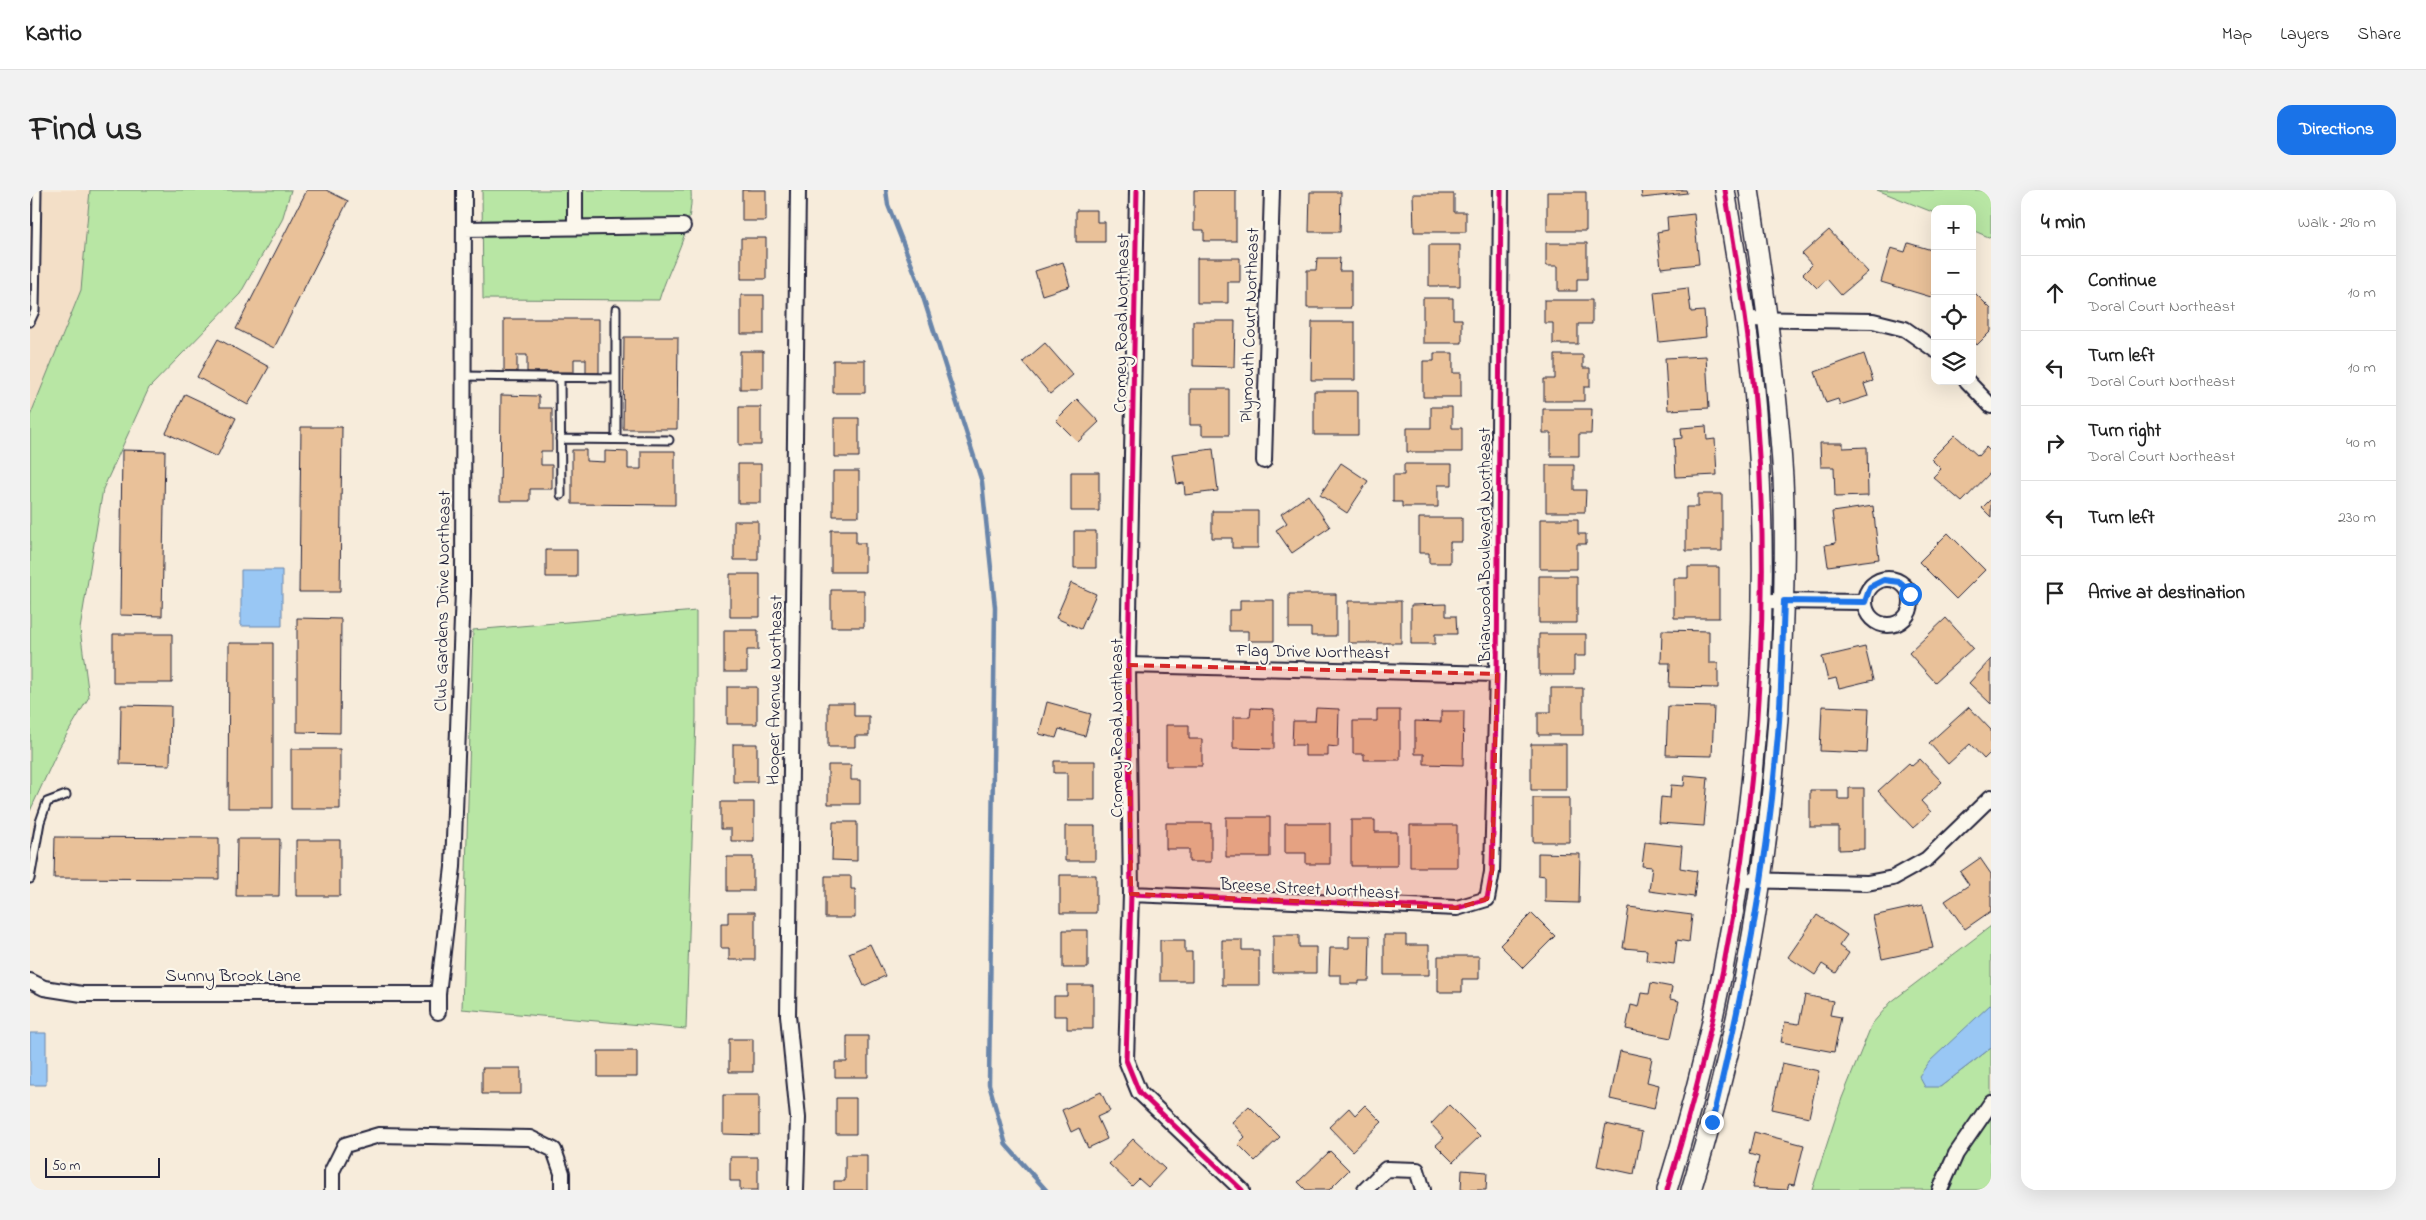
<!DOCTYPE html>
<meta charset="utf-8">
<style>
:root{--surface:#fff;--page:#f2f2f2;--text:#222;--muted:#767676;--line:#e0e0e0;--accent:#1a73e8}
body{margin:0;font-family:"Indie Flower",sans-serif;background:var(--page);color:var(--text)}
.controls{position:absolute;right:15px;top:15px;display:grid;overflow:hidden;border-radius:10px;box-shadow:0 5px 20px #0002}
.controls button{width:45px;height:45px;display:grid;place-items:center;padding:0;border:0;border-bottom:1px solid var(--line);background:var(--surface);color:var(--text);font:25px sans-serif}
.scale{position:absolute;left:15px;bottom:12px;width:115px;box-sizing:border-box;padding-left:5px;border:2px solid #22223b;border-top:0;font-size:14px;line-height:18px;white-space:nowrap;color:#22223b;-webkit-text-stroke:4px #fbf7ec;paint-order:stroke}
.stop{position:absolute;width:15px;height:15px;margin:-11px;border:4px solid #1a73e8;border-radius:50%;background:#fff}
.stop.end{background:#1a73e8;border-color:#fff;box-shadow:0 1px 5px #0008}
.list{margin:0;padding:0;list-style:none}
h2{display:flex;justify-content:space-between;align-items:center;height:65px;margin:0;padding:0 20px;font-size:21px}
h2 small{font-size:16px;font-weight:400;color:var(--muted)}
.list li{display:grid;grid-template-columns:32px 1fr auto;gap:15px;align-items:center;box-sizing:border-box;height:75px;padding:0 20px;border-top:1px solid var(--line)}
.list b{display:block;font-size:19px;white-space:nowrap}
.list p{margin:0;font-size:16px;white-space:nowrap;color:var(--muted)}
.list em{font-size:16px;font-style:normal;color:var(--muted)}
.icon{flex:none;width:28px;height:28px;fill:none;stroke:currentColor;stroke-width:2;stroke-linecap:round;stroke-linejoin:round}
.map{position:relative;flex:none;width:1961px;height:1000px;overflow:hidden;border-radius:15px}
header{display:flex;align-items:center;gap:30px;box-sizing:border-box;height:70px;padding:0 25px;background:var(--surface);border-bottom:1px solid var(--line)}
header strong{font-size:24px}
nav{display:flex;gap:28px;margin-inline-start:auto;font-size:18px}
.intro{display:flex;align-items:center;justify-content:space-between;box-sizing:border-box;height:120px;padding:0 30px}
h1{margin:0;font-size:35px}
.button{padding:12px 22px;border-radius:15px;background:var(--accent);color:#fff;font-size:18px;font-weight:700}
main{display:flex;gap:30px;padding:0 30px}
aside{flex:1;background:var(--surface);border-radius:15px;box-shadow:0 5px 20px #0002}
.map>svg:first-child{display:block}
.built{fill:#f3dfc7}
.green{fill:#b8e6a4;stroke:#6d8470}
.water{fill:#99c7f4;stroke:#6985aa}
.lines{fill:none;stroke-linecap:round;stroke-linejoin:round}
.stream{stroke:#6985aa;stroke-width:4.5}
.building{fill:#e9c199;stroke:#22223b}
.lane-casing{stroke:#22223b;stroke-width:11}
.street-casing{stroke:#22223b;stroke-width:18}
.secondary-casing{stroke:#22223b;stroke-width:22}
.lane{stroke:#fbf7ec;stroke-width:7}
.street{stroke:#fbf7ec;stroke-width:14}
.secondary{stroke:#fbf7ec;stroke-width:19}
.cycleway-casing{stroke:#fbf7ec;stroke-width:8}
.cycleway{stroke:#d6006c;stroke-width:5}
.route{stroke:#1a73e8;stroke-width:6}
.marked{fill:#d62828;fill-opacity:0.2;stroke:#d62828;stroke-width:4;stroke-dasharray:10 6;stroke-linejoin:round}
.labels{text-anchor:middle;stroke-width:4.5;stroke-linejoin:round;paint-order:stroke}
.street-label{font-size:18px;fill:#22223b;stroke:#fbf7ec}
</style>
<header>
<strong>Kartio</strong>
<nav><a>Map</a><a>Layers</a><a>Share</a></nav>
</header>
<div class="intro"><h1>Find us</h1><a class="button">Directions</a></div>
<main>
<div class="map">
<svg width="1961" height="1000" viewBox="0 0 1961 1000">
<rect width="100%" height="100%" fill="#f7ecdb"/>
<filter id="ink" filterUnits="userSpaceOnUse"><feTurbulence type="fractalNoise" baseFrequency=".02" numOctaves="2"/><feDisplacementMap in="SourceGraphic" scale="10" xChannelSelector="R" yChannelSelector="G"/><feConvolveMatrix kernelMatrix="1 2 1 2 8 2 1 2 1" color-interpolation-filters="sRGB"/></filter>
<g filter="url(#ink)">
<path class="built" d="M0,0H60L51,100L0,226Z"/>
<path class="green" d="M60,0H261L252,30L210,104L119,198L73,299L50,439L59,507L30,556L0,621V226L51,100Z
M452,0H661C664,40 640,73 629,110L453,109Z
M1847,0H1961V48L1942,40V19H1905V23Z
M666,421V527L656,839L432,819L443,440Z
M1961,736V814L1941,834L1910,897L1961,858V1000H1782L1812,908L1842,834L1861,812Z"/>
<path class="water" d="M211,380H252V436H211Z
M1961,814V858L1910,897H1895L1889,886L1900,871Z
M0,843H16V895H0Z"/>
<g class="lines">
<path class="stream" d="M856,0L858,15L888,91L952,292L965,417L959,894L976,955L1016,1000"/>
</g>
<path class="building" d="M277,0H296L318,11L244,158L206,139Z
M712,0H736V31H712Z
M1164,0H1206V51H1174V40H1164Z
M1611,0H1656L1657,3L1612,8Z
M1280,2H1311L1310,42H1279Z
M1517,2H1556V41H1517Z
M1383,4H1424V22H1436V42H1384Z
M1046,20H1067V32H1075V52H1046Z
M1664,24L1669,74L1631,78L1627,42L1638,40L1637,27Z
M1799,40L1838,82L1811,105L1797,89L1787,98L1773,84L1782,75L1772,64Z
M711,48H736V89H711Z
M1516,53H1557V89H1547V101H1528V76H1516Z
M1878,53L1905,61V96L1901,107L1851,92L1861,58L1875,62Z
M1399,55H1430V96H1399Z
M1167,68H1210V92H1198V113H1167Z
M1287,68H1310L1309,81H1321V118H1277V80H1286Z
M1033,72L1040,96L1012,105L1005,81Z
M1658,98L1661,122L1674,121L1676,147L1629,152L1624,102Z
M1943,101L1961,119V141L1947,155L1942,149Z
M711,105H734V144H711Z
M1393,108H1423V129H1432V153H1393Z
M1514,110H1562V134H1548V154H1523V133H1514Z
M474,129H569V183H556V169H544V182H497V165H487V182H474Z
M1163,131H1205L1204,177L1163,176Z
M1282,132H1325V190H1281Z
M594,147H648L647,239H593Z
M188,149L239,177L218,215L167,187Z
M1015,153L1043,185L1020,204L993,172Z
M710,161H733V199H710Z
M1404,163H1423V183H1431V207H1393V171H1404Z
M1834,164L1843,191L1834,194L1838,206L1810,215L1808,209L1796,213L1785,182Z
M1525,165H1553V178H1560V197H1554V211H1514V189H1525Z
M1676,166L1679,218L1638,220L1635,168Z
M803,170H835V203H803Z
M1160,199H1199V245H1172V235H1160Z
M1284,201H1328V245H1284Z
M155,204L206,228L187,267L136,243Z
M471,205L509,206V218H522V261H511V275H522V299H500V311H470Z
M1047,209L1069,232L1048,252L1026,230Z
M709,217H731V255H709Z
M1401,217H1422V238H1432V262H1377V238H1401Z
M1513,219H1562L1561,244H1549V266H1521V243H1513Z
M804,228H829V267H804Z
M1676,236L1677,250L1685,249L1687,285L1646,287L1644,249L1652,248L1651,238Z
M271,237H312L310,402H269Z
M1925,245L1948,266L1956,257L1961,262V282L1932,312L1903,287L1911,279L1901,269Z
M1790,253H1813V258L1837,257L1838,306L1805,307L1804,277H1791Z
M1183,259L1188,301L1155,305L1154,293L1147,294L1142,264Z
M92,260L135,261L132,426L90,425Z
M542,260H556V271L575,272V261L598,262V279H611V261H645V315L542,314Z
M1311,273L1338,291L1317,323L1290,305Z
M708,274H731V313H708Z
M1374,274H1422V295H1408V317H1372V312H1363V285H1374Z
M1516,275H1544V300H1556L1555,322H1516Z
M803,281H829V326H803Z
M1041,282H1069V321H1041Z
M1668,304H1692V361H1656V317H1668Z
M1278,305L1300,337L1262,363L1246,340L1257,333L1251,324Z
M1961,309V327L1952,318Z
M1843,316L1849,369L1798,376L1795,355L1806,353L1802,322Z
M1182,321H1228V358H1202V348H1182Z
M1389,328H1432V352H1420V373H1399V363H1389Z
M1510,329H1548V344H1556V354H1547V379H1510Z
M704,331H728V370H704Z
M801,340H826V353H835V382H801Z
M1044,341H1066V378H1044Z
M1918,343L1955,380L1926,409L1889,372Z
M516,360H547V387H516Z
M1658,377H1689V428H1644V388H1658Z
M700,384H730V427H700Z
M1509,386H1547V433H1509Z
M1041,393L1066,404L1051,439L1026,428Z
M801,400H834V437H801Z
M1259,404H1306V446H1281V438H1259Z
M1210,410H1244V451H1218V441H1199V420H1210Z
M1318,411H1371V453H1318Z
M1416,414V426H1426L1427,444H1405V454H1381V415Z
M267,428L311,429L310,543L267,542Z
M1916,428L1943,458L1905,492L1879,463Z
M694,440H728V460H717V482H694Z
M1632,440L1679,441V473H1688V498L1639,497L1640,473H1631Z
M83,444H142V493H83Z
M1509,444H1556V466H1544V485H1509Z
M199,453H243V618H198Z
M1835,457L1843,490L1809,498L1806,488L1798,490L1792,467Z
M1961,469V514L1939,493Z
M697,497H727V534H697Z
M1521,498H1553V545H1508V522H1521Z
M1017,512L1061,524L1055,546L1029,539L1026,548L1009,544Z
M798,513H824V526H839V546H825V557H798Z
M91,515L141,516L140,575L90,574Z
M1638,516L1684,517L1682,566L1636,565Z
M1792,516L1839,518L1837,563L1790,561Z
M1939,517L1961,540V562L1954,569L1940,554L1918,574L1899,553Z
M1221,518L1244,519V559L1203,558V527H1220Z
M1286,518L1309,519L1308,557L1298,556V566H1275V555H1262L1263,531H1285Z
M1347,520H1370V570H1334V564H1323V531H1347Z
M1411,521H1434L1433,575L1394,574V564H1385V531L1411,532Z
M1136,535H1159V549H1172V576H1136Z
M703,554H727V592H703Z
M1501,554H1536V600H1501Z
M261,559H310V619H261Z
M1890,569L1912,592L1891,611L1901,622L1883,638L1848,601L1879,573L1882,576Z
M1024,571H1065V610H1037V583H1024Z
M798,575H821V590H830V614H798Z
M1655,585L1678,587L1674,636L1629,633L1631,607L1640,608L1641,595L1654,596Z
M1819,598H1834V659L1809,660V637H1780V600H1808V609H1819Z
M1503,608H1539V652H1503Z
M691,612H724V651H701V639H691Z
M1196,627H1240V667H1196Z
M1321,630H1345V642H1367V676H1321Z
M803,632H827V671L802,670Z
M1136,633H1181V672H1159V659H1136Z
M1255,633H1300V674H1276V663H1255Z
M1380,635H1427V677H1380Z
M1035,636H1065V671H1035Z
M25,647L189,648V689L24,688Z
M207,649H250L249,706H206Z
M266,650H310V706H266Z
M1615,652L1652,656L1650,678L1667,681L1664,707L1619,701L1622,677L1612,676Z
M1508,663L1550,664L1549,713L1515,712V686L1508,685Z
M697,667H723V701H697Z
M1950,668L1961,684V721L1935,739L1915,711L1939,695L1930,682Z
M1030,685H1066V723H1030Z
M795,686H821V699H825V728H795Z
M1893,715L1903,758L1852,769L1843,726Z
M1599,717L1662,725L1659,752L1647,750L1644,774L1616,770L1617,760L1593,758Z
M698,722H725V770H699V758H691V733H698Z
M1502,723L1525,746L1493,778L1470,755Z
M1787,725L1817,745L1809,756L1819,763L1806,783L1792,774L1785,785L1758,767Z
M1033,740H1058V778H1033Z
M1243,745H1269V757H1286V783H1243Z
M1354,745H1376V755H1399V785H1354Z
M1319,746H1340L1339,791H1329V794H1311V785H1299L1300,758H1319Z
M1130,750H1155V762H1162V791H1130Z
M1192,750H1212V760H1229V795H1192Z
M840,754L855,786L834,796L819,763Z
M1408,766H1449V789H1432V802H1408Z
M1621,793L1642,797L1640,809L1649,811L1641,848L1596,839L1601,815L1609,817L1612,803L1619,804Z
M1037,795H1063V839H1037V826H1024V806H1037Z
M1775,805L1803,811L1800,825L1811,827L1804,862L1751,852L1755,832L1769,834Z
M817,846H838V887H805V872H817Z
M699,849H723V882H699Z
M568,861H607V887H568Z
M1590,861L1622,868L1617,892L1629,895L1624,919L1580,909Z
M1752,873L1789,881L1779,927L1742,919Z
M452,878H491V904H452Z
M1071,902L1080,921L1067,927L1077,949L1058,958L1049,938L1041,942L1032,920Z
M693,905H729V945L693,944Z
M806,908H826V944H806Z
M1335,915L1352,932L1322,961L1299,937L1319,918L1325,925Z
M1419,915L1450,946L1423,972L1406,955L1414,948L1401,934Z
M1219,916L1250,947L1225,971L1208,954L1215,947L1202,932Z
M1576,934L1612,942L1604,984L1567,976Z
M1724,942L1774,955L1764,995L1759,994L1757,1000L1722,998L1729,967L1719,964Z
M1103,949L1135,979L1118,997L1109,989L1102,996L1079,974Z
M1300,961L1319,980L1299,1000H1276L1268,992Z
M815,965H837V1000H804V991H815Z
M700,967H728V1000H710V991H700Z
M1432,980L1457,982L1456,1000H1431Z"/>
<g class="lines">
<defs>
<path id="lane" d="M586,119V249
M0,132L5,121L7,0
M433,186L586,188
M530,188L531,305
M530,249L639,250
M0,689L10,632L17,612L36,605"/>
<path id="street" d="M1107,0L1098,475L1101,704L1096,870L1109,902L1212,1000
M545,37V0
M434,39L653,36
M1716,129L1843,131L1875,139L1905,160
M1937,191L1961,216
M1234,271L1242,0
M1835 412a23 23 0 1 1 46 0a23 23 0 1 1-46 0Z
M1732,411L1835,412
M1098,475L1467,484
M1709,690L1837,693L1863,688L1897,669L1961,607
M1101,704L1427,718L1457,709L1462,682L1467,484L1471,0
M0,791L14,798L52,804H408
M408,822V804L423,677L433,401L434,0
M302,1000V981L315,955L349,945L500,948L524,960L532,983V1000
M766,1000L768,928L758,825L768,0
M1335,1000L1356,979L1387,980L1393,1000
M1910,1000L1926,964L1961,913"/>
<path id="secondary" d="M1637,1000C1715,750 1747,483 1726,222C1720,147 1707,74 1695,0
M1661,1000C1714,830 1743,654 1751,476C1754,413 1756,350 1753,288C1747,191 1734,96 1719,0"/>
</defs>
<use href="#lane" class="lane-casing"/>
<use href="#street" class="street-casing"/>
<use href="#secondary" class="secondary-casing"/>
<use href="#lane" class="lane"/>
<use href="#street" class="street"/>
<use href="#secondary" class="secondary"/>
<defs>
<path id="cycleway" d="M1107,0L1098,475L1101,704L1096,870L1109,902L1212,1000
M1101,704L1427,718L1457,709L1462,682L1467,484L1471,0
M1637,1000C1715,750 1747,483 1726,222C1720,147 1707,74 1695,0"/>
</defs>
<use href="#cycleway" class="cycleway-casing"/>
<use href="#cycleway" class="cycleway"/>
</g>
</g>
<g class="lines" filter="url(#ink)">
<path class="route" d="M1682,932C1712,808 1737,683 1747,555C1752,507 1752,459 1754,411L1835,412L1840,397L1854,390L1870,392L1880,404"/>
</g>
<path class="marked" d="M1098,475L1467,484L1462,682L1457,709L1427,718L1101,704Z"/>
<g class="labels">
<g class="street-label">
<text transform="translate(1091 133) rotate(-89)" y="6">Cromey Road Northeast</text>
<text transform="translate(1219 135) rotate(-88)" y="6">Plymouth Court Northeast</text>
<text transform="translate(1454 355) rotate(-90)" y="6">Briarwood Boulevard Northeast</text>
<text transform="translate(412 411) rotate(-89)" y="6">Club Gardens Drive Northeast</text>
<text transform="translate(1283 461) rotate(1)" y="6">Flag Drive Northeast</text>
<text transform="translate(744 500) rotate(-89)" y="6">Hooper Avenue Northeast</text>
<text transform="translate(1086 538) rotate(-90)" y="6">Cromey Road Northeast</text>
<text transform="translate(1280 698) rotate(3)" y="6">Breese Street Northeast</text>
<text x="203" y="791">Sunny Brook Lane</text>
</g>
</g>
</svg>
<div class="controls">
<button>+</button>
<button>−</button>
<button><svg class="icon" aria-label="locate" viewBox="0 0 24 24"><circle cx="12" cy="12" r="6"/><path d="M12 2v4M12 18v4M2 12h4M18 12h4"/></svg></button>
<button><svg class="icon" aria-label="layers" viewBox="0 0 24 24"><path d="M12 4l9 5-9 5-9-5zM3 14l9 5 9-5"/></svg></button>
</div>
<div class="scale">50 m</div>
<div class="stop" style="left:1880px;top:404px"></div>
<div class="stop end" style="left:1682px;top:932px"></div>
</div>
<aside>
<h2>4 min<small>Walk · 290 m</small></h2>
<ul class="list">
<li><svg class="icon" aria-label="ahead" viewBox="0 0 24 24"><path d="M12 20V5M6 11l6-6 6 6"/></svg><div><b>Continue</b><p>Doral Court Northeast</p></div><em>10 m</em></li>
<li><svg class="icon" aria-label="left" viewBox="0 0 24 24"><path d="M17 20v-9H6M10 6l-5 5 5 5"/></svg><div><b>Turn left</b><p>Doral Court Northeast</p></div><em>10 m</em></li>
<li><svg class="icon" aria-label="right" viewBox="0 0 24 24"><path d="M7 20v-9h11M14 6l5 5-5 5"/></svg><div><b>Turn right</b><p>Doral Court Northeast</p></div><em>40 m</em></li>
<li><svg class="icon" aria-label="left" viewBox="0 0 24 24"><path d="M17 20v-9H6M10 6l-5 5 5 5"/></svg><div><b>Turn left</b></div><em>230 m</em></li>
<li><svg class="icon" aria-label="arrive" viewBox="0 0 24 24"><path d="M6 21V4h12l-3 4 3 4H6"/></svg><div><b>Arrive at destination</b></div></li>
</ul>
</aside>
</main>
